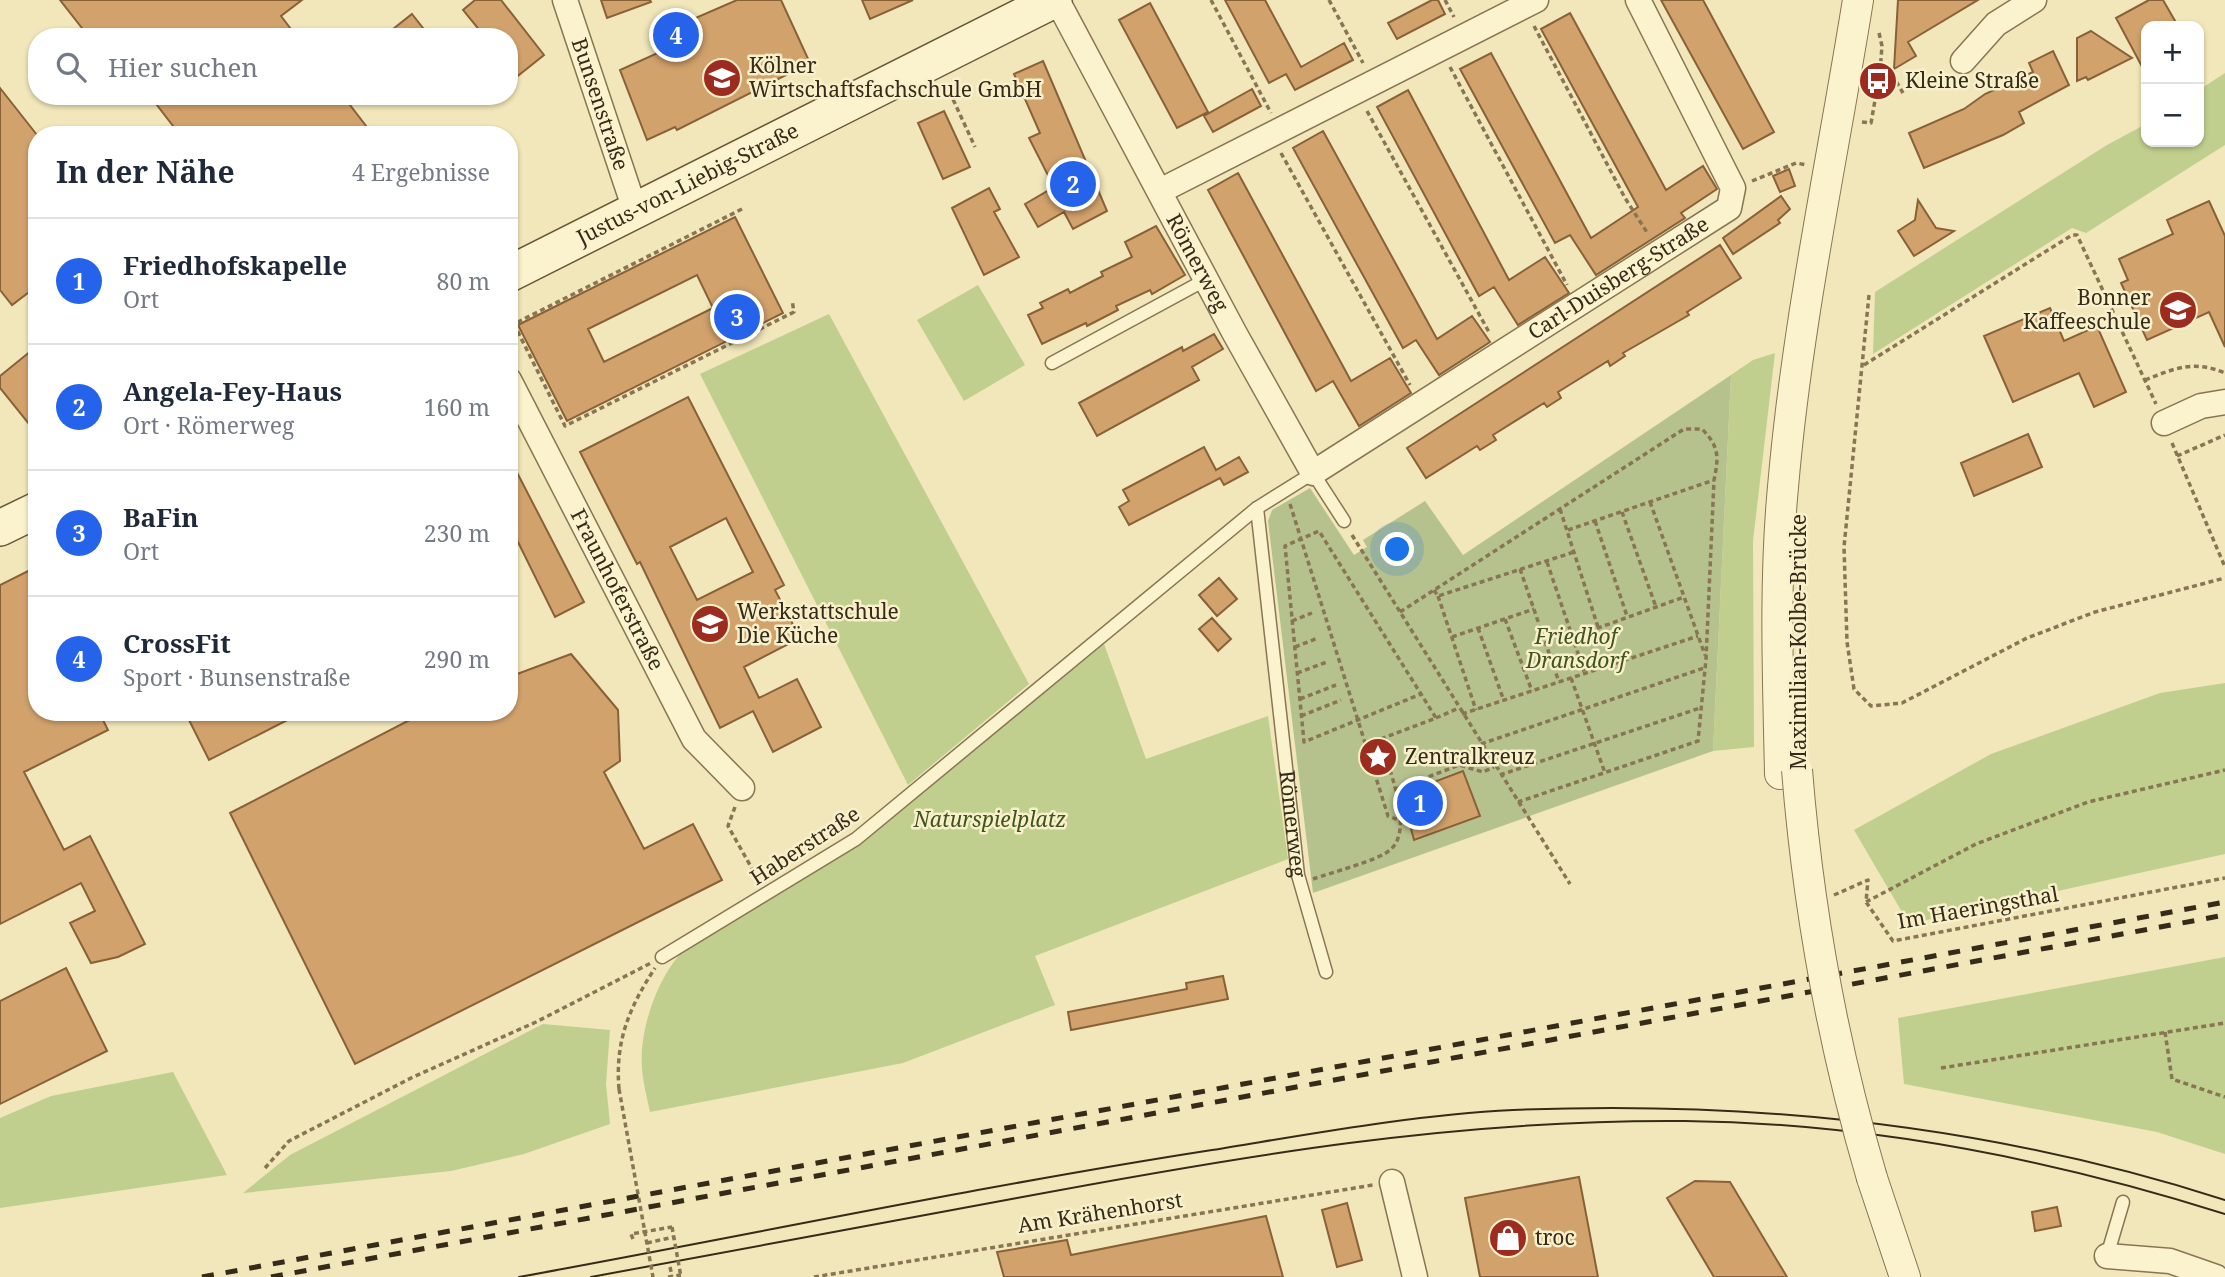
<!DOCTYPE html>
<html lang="de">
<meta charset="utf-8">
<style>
:root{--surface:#fff;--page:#f2f2f3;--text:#1f2937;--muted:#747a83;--line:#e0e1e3;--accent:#2563eb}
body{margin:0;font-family:"Noto Serif",serif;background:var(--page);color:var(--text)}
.controls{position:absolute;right:21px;top:21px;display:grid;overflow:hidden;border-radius:14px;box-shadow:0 2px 5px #0004}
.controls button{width:63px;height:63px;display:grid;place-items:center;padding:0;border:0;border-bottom:2px solid var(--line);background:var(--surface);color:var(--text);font:35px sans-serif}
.you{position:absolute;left:1398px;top:550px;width:24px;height:24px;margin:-18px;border:5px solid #fff;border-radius:50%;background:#1a73e8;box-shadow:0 0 0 10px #1a73e833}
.badge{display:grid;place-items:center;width:46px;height:46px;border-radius:50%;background:var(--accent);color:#fff;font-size:23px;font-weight:700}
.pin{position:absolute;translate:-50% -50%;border:4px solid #fff;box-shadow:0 2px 7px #0006}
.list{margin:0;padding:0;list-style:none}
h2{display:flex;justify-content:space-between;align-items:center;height:91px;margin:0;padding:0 28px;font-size:30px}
h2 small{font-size:23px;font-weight:400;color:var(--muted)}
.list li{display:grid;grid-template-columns:46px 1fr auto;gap:21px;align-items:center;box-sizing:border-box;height:126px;padding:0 28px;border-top:2px solid var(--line)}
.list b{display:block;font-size:26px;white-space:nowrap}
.list p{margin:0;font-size:23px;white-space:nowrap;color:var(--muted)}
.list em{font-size:23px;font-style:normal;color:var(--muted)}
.icon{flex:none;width:38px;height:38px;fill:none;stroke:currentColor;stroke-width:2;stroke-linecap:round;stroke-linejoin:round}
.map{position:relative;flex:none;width:2225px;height:1277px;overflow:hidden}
.search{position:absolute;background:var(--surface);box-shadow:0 2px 5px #0004;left:28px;top:28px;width:490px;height:77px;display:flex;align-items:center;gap:18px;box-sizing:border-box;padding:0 24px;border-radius:28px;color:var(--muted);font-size:26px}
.panel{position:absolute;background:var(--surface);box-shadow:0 2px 5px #0004;left:28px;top:126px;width:490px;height:595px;border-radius:28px}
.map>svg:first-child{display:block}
.green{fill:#c0cf8d}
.cemetery{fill:#b6c28e;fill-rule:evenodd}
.building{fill:#d2a26c;stroke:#896137;stroke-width:2;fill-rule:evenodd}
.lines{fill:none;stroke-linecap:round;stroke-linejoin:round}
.service-casing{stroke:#887553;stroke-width:15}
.minor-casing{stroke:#887553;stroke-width:27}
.tertiary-casing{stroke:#887553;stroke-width:32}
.secondary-casing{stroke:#6a5637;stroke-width:38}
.path{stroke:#887553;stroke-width:3.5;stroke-dasharray:5 3.5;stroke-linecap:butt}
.service{stroke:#fbf3cd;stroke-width:12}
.minor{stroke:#fbf3cd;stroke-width:24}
.tertiary{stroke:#fbf3cd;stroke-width:30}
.secondary{stroke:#fbf3cd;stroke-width:35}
.tram{stroke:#362b19;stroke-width:2}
.rail{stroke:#362b19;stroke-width:5;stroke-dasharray:12 12;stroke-linecap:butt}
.tertiary-bridge-casing{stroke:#887553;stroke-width:32;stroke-linecap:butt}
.path-bridge{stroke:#887553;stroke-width:3.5;stroke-dasharray:5 3.5;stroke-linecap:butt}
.tertiary-bridge{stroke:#fbf3cd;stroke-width:30}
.labels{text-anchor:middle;stroke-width:5;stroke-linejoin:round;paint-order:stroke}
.poi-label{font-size:21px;fill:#362b19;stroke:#f8f0ca;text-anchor:start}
.street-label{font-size:21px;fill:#362b19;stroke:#f8f0ca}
.park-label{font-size:21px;font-style:italic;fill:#40541e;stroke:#f8f0ca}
</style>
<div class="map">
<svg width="2225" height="1277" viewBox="0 0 2225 1277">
<rect width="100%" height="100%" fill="#f1e7ba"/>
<path class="green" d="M2225,73V145L2086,233L2072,228L1873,354L1875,292L2107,145L2146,124V142H2199V90Z
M978,285L1025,365L964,401L917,320Z
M829,314L1029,684L908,785L700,374Z
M1775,353L1753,541L1754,747L1713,751L1731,375L1753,360Z
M1104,644L1146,759L1268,716L1288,859L1035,956L1055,1005L903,1063L650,1112C647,1097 643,1083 642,1068C639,1031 656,982 680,954L858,846Z
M2225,683V854L1909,924L1854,830L1991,754L2160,693Z
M2225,957V1154L2157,1132L1904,1084L1898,1018Z
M543,1024L610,1030L606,1084L610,1124L524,1154L451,1171L243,1193L290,1155Z
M173,1072L227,1175L0,1208V1118L51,1096Z"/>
<path class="cemetery" d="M1731,375L1713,751L1313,893L1268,521L1272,510L1310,488L1354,555L1367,547L1363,540L1425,501L1463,555ZM1463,771L1479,816L1414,839L1402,794Z"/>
<path class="building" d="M60,0H302L281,16L297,37H89Z
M475,0H501L544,55L509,83V37H485L463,10Z
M601,0H650L651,2L607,18Z
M737,0H781L810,63L677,130L675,127L647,140L620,70L660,52L654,36Z
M862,0H913L870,19Z
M1225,0H1265L1301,67L1344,43L1353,60L1295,90L1286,74L1269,83Z
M1432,0H1438L1445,14L1397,39L1388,23Z
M1661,0H1703L1774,132L1743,149Z
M1898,0H1978L1908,42L1916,56L1894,69Z
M2149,0H2163L2178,26H2146V74L2116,18Z
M1150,3L1208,112L1177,128L1119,20Z
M1570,13L1666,190L1703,166L1717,189L1681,213L1685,218L1596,275L1570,235L1555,243L1460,69L1491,53L1591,238L1638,207L1541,29Z
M412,14L430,37H383Z
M2091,31L2132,58L2088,80L2086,77L2077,81V38Z
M2053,51L2069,85L2019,112L2024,123L2003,135L1924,168L1909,133L1964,109L1985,94L2033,72L2029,63Z
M1043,61L1107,211L1073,229L1064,212L1038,227L1025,204L1054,187L1029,138L1040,133L1014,74Z
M0,88L37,135V286L12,305L0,290Z
M1252,89L1261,106L1213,132L1204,116Z
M1408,90L1509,280L1545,257L1569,293L1518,325L1494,287L1479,296L1377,107Z
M150,96H343L373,135H180Z
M944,111L970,167L943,179L918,123Z
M1323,131L1437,339L1472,316L1490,342L1439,375L1416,340L1403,348L1293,148Z
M1789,169L1795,186L1780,192L1773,176Z
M1238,173L1351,381L1390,358L1411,393L1359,426L1333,381L1316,391L1208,190Z
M989,188L1000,209L994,212L1019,257L984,275L952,208Z
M1781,196L1790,209L1778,220L1780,223L1733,254L1723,238Z
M1918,200L1936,228L1954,231L1914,256L1898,231L1915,220Z
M2209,201L2225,236V347L2209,312L2147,340L2121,283L2128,280L2119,259L2173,234L2167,220Z
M735,217L783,313L567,421L518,325ZM697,275L713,308L604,362L588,329Z
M1156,226L1185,275L1152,294L1150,290L1116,306L1118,310L1087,326L1086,323L1042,344L1028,315L1043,308L1040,303L1068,289L1070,293L1087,284L1103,276L1101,272L1132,257L1125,242Z
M1720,245L1741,278L1687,312L1689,315L1623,353L1625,356L1610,366L1608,361L1558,392L1561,398L1547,407L1544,403L1493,435L1496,440L1480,450L1477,446L1426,478L1407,448Z
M2050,308L2064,341L2097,326L2126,392L2094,407L2079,373L2013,402L1984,336Z
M1214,334L1223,349L1192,367L1199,380L1097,436L1079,403L1182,347L1183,351Z
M37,346V434L0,388V376Z
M688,397L784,585L775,590L800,638L744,667L759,698L797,679L821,727L773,752L753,711L720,728L640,562L637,564L580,452ZM726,518L753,572L697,600L670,547Z
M2028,434L2042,467L1974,496L1961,463Z
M1204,447L1216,470L1239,457L1248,472L1224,485L1220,478L1129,525L1119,507L1129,501L1123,490Z
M509,457L584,602L555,617L517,540L514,542L509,533Z
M28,571L37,588V712H99L108,730L24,772L64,850L90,836L145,944L118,957L91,963L70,923L95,911L81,883L0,924V585Z
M1219,578L1237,599L1217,616L1199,595Z
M1212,618L1231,639L1218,651L1199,629Z
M571,654L618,710L620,761L604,772L644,849L693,824L722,880L355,1064L230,813L425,712H509V677Z
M185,712H303L209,760Z
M1463,771L1480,816L1414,840L1402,794Z
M66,968L107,1051L0,1104V1001Z
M1223,976L1228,999L1071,1030L1068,1012L1187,989L1186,983Z
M1579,1177L1598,1277H1480L1465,1198Z
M1695,1181L1730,1182L1787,1277H1714L1667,1198Z
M1347,1203L1362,1260L1337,1267L1322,1210Z
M2057,1207L2061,1226L2035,1231L2032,1212Z
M1266,1216L1283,1277H1004L997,1252L1067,1240L1071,1255Z"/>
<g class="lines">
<defs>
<g id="service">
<path d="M1052,363L1207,279"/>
<path id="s1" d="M1257,508L1298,875L1326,972"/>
<path d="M662,957L856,839L1257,508L1313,473L1344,521"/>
<path d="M2107,1256L2123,1202"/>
</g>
<g id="minor">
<path id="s2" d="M565,0L635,210"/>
<path id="s3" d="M1057,0L1235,334L1313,473L1729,208L1733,188L1638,0"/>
<path d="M1963,61L1996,24L2034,0"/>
<path d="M1160,191L1536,0"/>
<path id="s4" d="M509,380L694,739L742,788"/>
<path d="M2164,423L2201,406L2225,402"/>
<path d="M1392,1182L1415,1277"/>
<path d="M2107,1256L2170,1261L2216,1277"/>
</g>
<path id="tertiary" d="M1780,774C1778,678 1774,583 1783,487C1797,323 1832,162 1858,0
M1872,1178L1905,1277"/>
<g id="secondary">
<path id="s5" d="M509,274L1054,0"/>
<path d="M0,528L37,510"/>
</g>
</defs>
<use href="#service" class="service-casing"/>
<use href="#minor" class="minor-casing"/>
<use href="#tertiary" class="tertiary-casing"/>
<use href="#secondary" class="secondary-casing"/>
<path class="path" d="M1211,0L1271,113
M1329,0L1363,63
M1445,0L1454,17
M1534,26L1625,198L1648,234
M1879,33L1882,46L1880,72L1893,76L1903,93
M1450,67L1567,285
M946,84L975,147
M1367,111L1490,334
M1862,122L1871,123L1880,72
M1281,153L1410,385
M1752,181L1796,163L1807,165
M742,209L514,324L565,426L794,312L792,300
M1869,295L1844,547L1847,642L1854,689L1871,706L1902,703L2027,638L2095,612L2225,578
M1864,365L2072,235H2077L2156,404
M2145,380C2175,368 2194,360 2225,373
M2172,443L2225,567
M2177,456L2225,435
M1650,502L1705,655
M1290,504L1388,816L1399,820
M1560,509L1598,627
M1622,512L1656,607
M1595,521L1627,616
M1568,530L1714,480
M1352,535L1570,884
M1547,562L1585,674
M1520,569L1559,682
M1434,590L1438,596L1574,552
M1438,596L1476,710
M1400,612L1684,429H1702C1719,446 1719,457 1714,480L1706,659L1698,741L1518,802
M1505,619L1532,691
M1292,621L1312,613
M1478,628L1504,701
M1452,637L1534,609
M1573,637L1684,597
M1295,647L1318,638
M1297,673L1327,662
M1571,678L1605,773
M1300,699L1336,685
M1462,714L1698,636
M1301,716L1341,700
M1436,718L1459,708
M1481,744L1704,668
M1365,745L1436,718L1319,531L1285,546L1304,742L1421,694
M1500,775L1700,708
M1397,789L1459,765L1483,772L1494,767
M735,807L728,826L759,881
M1313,879C1330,873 1379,860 1390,850C1415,830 1388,765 1380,741
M1834,895L1868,880L1866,902L1893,941L2225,878
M1866,902L1976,844L2088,802L2225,770
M2165,1032L2172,1079L2225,1097
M1941,1068L2225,1023
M619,1089C615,1041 629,1008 655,968
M265,1168L289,1141L411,1078L536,1022L651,963
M633,1239L631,1234L672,1227
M647,1243L674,1237
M670,1267L672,1276
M668,1277L681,1275
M814,1277L1373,1185"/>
<use href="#service" class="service"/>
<use href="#minor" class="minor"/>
<use href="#tertiary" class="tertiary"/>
<use href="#secondary" class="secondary"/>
<path class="tram" d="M519,1277C750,1235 980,1186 1212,1150C1311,1134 1412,1115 1513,1110C1754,1100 1995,1126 2225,1200
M591,1277C733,1251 875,1224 1017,1198C1241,1156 1456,1119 1685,1121C1868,1123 2051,1159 2225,1214"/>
<path class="rail" d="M202,1277L2225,902
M271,1277L2225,915"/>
<defs>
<path id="tertiary-bridge" d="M1797,770C1808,907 1833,1046 1872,1178"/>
</defs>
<use href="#tertiary-bridge" class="tertiary-bridge-casing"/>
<path class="path-bridge" d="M619,1089L653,1277
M672,1227L681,1277"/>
<use href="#tertiary-bridge" class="tertiary-bridge"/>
</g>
<defs>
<symbol id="school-disc" viewBox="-11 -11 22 22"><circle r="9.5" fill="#9c2c1f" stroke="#f8f0ca"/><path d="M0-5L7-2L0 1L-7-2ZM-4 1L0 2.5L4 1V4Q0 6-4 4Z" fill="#fff"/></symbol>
<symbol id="bus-disc" viewBox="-11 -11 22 22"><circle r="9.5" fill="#9c2c1f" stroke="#f8f0ca"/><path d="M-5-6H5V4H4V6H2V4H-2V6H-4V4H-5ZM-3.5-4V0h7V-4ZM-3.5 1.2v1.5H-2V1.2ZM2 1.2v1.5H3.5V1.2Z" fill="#fff"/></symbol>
<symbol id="sight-disc" viewBox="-11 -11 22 22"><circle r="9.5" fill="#9c2c1f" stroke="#f8f0ca"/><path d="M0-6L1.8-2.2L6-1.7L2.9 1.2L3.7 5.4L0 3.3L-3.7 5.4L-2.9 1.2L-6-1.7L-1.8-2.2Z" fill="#fff"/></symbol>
<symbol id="shop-disc" viewBox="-11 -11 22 22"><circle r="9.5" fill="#9c2c1f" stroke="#f8f0ca"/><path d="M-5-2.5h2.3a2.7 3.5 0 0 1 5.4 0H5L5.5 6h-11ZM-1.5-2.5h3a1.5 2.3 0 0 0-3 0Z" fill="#fff"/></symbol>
</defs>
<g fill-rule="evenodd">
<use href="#school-disc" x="700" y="56" width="44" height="44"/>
<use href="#bus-disc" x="1856" y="59" width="44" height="44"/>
<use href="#school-disc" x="2156" y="288" width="44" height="44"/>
<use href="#school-disc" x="688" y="602" width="44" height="44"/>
<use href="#sight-disc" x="1356" y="735" width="44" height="44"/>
<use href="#shop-disc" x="1486" y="1216" width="44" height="44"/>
</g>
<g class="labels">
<g class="poi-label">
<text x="749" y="73">Kölner<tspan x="749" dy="24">Wirtschaftsfachschule GmbH</tspan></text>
<text x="1905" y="88">Kleine Straße</text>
<text x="2151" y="305" text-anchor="end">Bonner<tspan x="2151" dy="24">Kaffeeschule</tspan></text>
<text x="737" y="619">Werkstattschule<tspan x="737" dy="24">Die Küche</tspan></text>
<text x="1405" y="764">Zentralkreuz</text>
<text x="1535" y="1245">troc</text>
</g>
<g class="street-label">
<text dy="7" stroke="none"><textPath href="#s2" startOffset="110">Bunsenstraße</textPath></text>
<text dy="7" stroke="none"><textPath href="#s5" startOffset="200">Justus-von-Liebig-Straße</textPath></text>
<text dy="7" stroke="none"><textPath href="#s3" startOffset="298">Römerweg</textPath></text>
<text dy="7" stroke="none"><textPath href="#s3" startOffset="900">Carl-Duisberg-Straße</textPath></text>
<text dy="7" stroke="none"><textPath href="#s4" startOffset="236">Fraunhoferstraße</textPath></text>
<text transform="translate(1799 642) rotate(-90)" y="7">Maximilian-Kolbe-Brücke</text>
<text dy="7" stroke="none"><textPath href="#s1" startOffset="318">Römerweg</textPath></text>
<text transform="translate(805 846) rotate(-33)" y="7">Haberstraße</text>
<text transform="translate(1978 908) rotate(-10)" y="7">Im Haeringsthal</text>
<text transform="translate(1100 1213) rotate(-9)" y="7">Am Krähenhorst</text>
</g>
<g class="park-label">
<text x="1576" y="644">Friedhof<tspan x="1576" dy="24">Dransdorf</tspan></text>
<text x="990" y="827">Naturspielplatz</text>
</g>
</g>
</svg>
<div class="controls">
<button>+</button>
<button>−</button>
</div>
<div class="you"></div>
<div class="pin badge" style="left:1420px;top:803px">1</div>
<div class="pin badge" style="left:1073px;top:184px">2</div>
<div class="pin badge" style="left:737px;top:317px">3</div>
<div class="pin badge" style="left:676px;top:35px">4</div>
<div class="search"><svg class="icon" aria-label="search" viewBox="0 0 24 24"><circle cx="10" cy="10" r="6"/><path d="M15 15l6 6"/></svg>Hier suchen</div>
<section class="panel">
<h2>In der Nähe<small>4 Ergebnisse</small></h2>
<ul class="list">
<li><span class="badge">1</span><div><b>Friedhofskapelle</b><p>Ort</p></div><em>80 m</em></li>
<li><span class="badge">2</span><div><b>Angela-Fey-Haus</b><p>Ort · Römerweg</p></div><em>160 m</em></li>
<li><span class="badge">3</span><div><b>BaFin</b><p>Ort</p></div><em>230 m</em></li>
<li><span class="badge">4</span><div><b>CrossFit</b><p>Sport · Bunsenstraße</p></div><em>290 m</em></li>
</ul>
</section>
</div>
